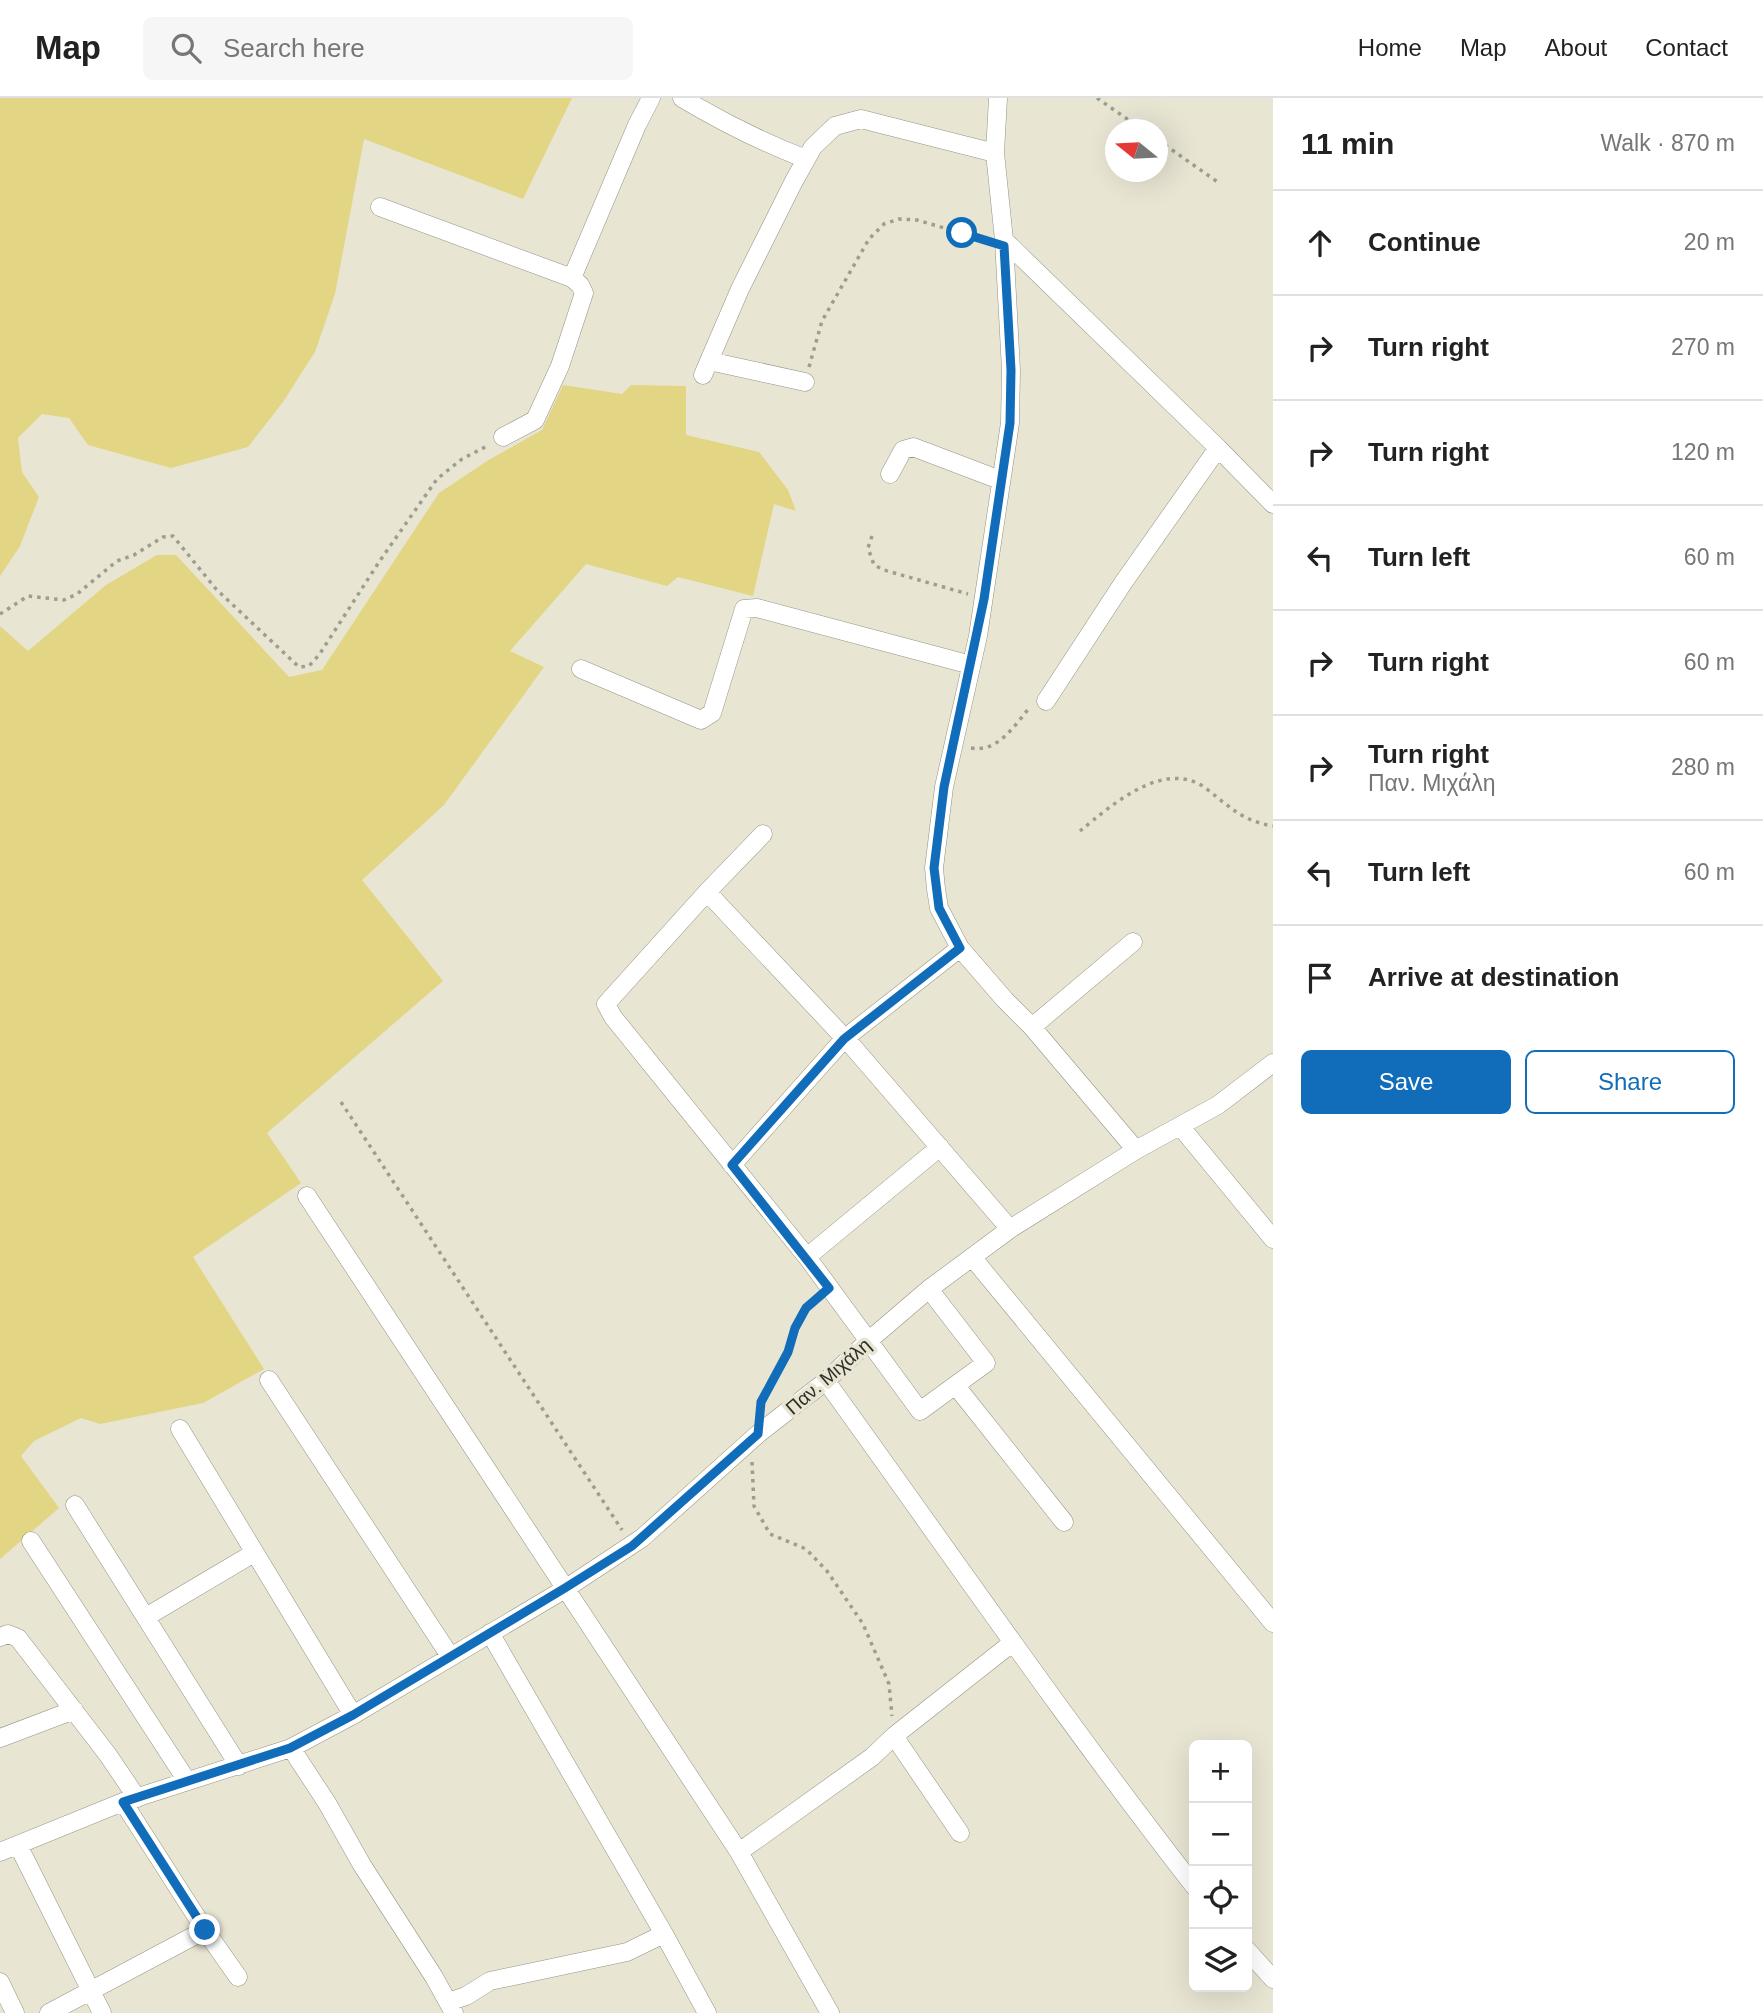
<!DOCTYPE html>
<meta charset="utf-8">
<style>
:root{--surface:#fff;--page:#f6f6f6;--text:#222;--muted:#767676;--line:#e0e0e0;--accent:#116cb9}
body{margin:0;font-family:Arial,sans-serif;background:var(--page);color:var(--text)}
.controls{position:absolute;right:21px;bottom:21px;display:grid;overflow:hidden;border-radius:10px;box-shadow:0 7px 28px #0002}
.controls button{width:63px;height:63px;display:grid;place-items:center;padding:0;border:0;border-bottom:2px solid var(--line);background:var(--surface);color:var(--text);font:35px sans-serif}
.compass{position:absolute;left:1105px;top:21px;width:63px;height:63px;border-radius:50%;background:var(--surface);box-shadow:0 7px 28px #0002;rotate:288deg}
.stop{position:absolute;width:21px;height:21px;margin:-16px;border:5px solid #116cb9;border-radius:50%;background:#fff}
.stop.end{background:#116cb9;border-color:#fff;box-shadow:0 2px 7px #0008}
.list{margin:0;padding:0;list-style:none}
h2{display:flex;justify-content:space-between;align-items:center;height:91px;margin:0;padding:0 28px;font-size:30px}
h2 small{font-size:23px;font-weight:400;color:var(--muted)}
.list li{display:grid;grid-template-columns:46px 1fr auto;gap:21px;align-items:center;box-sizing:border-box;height:105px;padding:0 28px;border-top:2px solid var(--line)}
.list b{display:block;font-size:26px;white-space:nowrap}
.list p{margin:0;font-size:23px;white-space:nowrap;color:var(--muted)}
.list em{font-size:23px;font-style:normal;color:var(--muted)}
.actions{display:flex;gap:14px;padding:21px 28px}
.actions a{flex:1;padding:16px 0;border:2px solid var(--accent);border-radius:10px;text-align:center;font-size:24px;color:var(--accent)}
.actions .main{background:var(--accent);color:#fff}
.icon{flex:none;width:38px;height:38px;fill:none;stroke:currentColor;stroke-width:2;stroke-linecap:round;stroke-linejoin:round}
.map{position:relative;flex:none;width:1273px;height:1915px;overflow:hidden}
header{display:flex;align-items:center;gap:42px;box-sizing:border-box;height:98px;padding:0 35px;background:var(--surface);border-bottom:2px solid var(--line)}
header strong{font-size:33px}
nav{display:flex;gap:38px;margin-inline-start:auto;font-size:24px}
.search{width:490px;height:63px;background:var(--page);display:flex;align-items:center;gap:18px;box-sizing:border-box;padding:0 24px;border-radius:10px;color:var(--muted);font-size:26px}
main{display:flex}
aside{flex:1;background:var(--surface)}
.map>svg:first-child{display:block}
.green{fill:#e2d584}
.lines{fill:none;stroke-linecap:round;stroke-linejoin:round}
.minor-casing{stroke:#959382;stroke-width:19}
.path{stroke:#9f9d8f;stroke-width:3.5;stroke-dasharray:3.5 5;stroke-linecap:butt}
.minor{stroke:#fff;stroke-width:18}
.route{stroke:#116cb9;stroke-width:9}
.labels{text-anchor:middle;stroke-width:7;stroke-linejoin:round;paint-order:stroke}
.street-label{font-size:19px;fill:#2e2e27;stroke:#e8e5d3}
</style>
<header>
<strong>Map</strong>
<div class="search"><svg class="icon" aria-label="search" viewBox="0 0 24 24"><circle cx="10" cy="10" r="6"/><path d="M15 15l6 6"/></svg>Search here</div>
<nav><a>Home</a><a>Map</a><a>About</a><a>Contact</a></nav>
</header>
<main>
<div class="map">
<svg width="1273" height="1915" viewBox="0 0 1273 1915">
<rect width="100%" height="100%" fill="#e8e5d3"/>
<path class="green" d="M0,0H572L523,101L364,41L335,196L315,254L283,304L248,349L171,370L88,347L69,320L42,316L18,340L22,374L39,399L20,448L0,478Z
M563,287L622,296L631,287L686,288V337L759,354L788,392L796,413L774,406L753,498L678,479L667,488L586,466L510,553L544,569L444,707L362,782L443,883L267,1035L301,1085L193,1159L264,1271L203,1305L100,1326L81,1320L34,1343L21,1358L59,1410L0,1461V528L28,553L106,487L157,457H176L289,579L322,572L439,395L487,363L542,332Z"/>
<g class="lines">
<defs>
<path id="minor" d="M682,0C722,24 762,44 806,61
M998,0L995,55L1004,142L1011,272L1010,325L978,538L944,689L934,770L936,791L939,810L960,850L1005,902L1032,929L1136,1052
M380,109L572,180
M1004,142L1218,350L1123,485L1046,603
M709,263L805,284
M703,277L740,191L794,83L813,49L835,28L861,21L995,55
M503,339L535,322L560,268L584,195L580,187L572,180L637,27L651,0
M1218,350L1273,406
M890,376L903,352L913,349L1000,382
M581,571L701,622L712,615L744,511L757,510L971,567
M763,736L707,794L606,906L613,919L807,1159L920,1313L986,1265L929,1191
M707,794L853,949L1010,1131
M1032,929L1133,844
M1180,1028L1273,1141
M732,1067L844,941L960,850
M307,1098L739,1754L830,1915
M807,1159L940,1049
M972,1159L1273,1525
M269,1282L450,1558
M826,1283C948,1452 1066,1624 1194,1788
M956,1288L1064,1424
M180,1331L353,1617
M75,1407L239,1668
M31,1443L187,1683
M146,1519L254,1455
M490,1535L664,1836L707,1915
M0,1539L8,1536L18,1540L108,1657L137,1700
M894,1638L960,1735
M0,1640L74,1612
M291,1650L327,1705L362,1767L434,1879L454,1915
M18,1747L102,1915
M0,1754L123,1704L291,1650L353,1617L565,1491L642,1440L758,1336L826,1283L867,1244L929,1191L1010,1131L1136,1052L1218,1007L1273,965
M739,1754L872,1659L894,1638L1012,1545
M205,1832L238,1879
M1247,1852L1273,1881
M0,1884L15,1915
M448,1904L466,1898L490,1883L627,1854L664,1836
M49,1915L205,1832L123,1704"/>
</defs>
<use href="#minor" class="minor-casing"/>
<path class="path" d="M1097,0L1143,32
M1158,42L1219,85
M809,269L822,223L869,141L884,126L899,121L917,122L989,143
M872,438L868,450L874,467L884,472L968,496
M0,516L28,498L64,502L77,496L117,463L134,457L163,439L173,438L216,491L299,569L309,568L319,557L379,464L437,381L462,361L489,347
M971,650C998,655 1015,627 1030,609
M1080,733C1112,707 1166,658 1208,692C1231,710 1243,723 1273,728
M341,1004L622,1432
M761,1312V1304L788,1254L795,1230L806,1210L818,1199
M752,1364L754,1408L770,1436L806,1451L827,1473L863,1526L889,1586L892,1618"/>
<use href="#minor" class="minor"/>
</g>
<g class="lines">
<path class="route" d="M205,1832L123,1704L290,1650L353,1617L565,1490L632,1448L758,1336L761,1304L788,1254L795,1230L806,1210L829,1190L732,1067L844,941L960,850L939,810L934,770L944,689L984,501L1010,325L1011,272L1004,148L962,135"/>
</g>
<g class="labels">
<g class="street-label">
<text transform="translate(828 1278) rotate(-41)" y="7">Παν. Μιχάλη</text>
</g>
</g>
</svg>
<div class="controls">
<button>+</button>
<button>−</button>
<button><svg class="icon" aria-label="locate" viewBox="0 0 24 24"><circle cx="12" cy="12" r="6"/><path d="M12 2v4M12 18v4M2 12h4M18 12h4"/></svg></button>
<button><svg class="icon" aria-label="layers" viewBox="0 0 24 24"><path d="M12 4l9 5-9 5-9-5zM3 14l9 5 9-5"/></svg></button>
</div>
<svg class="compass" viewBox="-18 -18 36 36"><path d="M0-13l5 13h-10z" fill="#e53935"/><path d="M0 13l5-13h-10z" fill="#767676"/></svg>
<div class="stop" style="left:962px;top:135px"></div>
<div class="stop end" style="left:205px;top:1832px"></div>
</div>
<aside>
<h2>11 min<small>Walk · 870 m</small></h2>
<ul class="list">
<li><svg class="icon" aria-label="ahead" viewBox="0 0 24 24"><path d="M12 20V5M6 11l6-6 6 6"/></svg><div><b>Continue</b></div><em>20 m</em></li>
<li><svg class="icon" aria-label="right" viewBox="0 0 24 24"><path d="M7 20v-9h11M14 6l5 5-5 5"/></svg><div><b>Turn right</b></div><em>270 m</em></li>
<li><svg class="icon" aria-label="right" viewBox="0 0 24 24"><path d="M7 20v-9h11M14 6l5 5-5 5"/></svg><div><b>Turn right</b></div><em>120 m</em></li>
<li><svg class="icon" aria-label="left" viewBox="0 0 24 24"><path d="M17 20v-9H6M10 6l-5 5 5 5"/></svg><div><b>Turn left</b></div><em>60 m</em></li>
<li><svg class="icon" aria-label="right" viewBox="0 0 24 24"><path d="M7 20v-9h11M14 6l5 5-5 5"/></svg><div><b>Turn right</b></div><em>60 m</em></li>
<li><svg class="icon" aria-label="right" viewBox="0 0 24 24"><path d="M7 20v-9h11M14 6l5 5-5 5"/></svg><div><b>Turn right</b><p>Παν. Μιχάλη</p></div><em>280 m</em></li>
<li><svg class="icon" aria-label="left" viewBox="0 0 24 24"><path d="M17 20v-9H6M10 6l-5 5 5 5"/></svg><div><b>Turn left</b></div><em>60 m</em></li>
<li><svg class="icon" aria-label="arrive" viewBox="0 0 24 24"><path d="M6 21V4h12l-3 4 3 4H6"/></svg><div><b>Arrive at destination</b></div></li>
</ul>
<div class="actions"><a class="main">Save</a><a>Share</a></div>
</aside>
</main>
